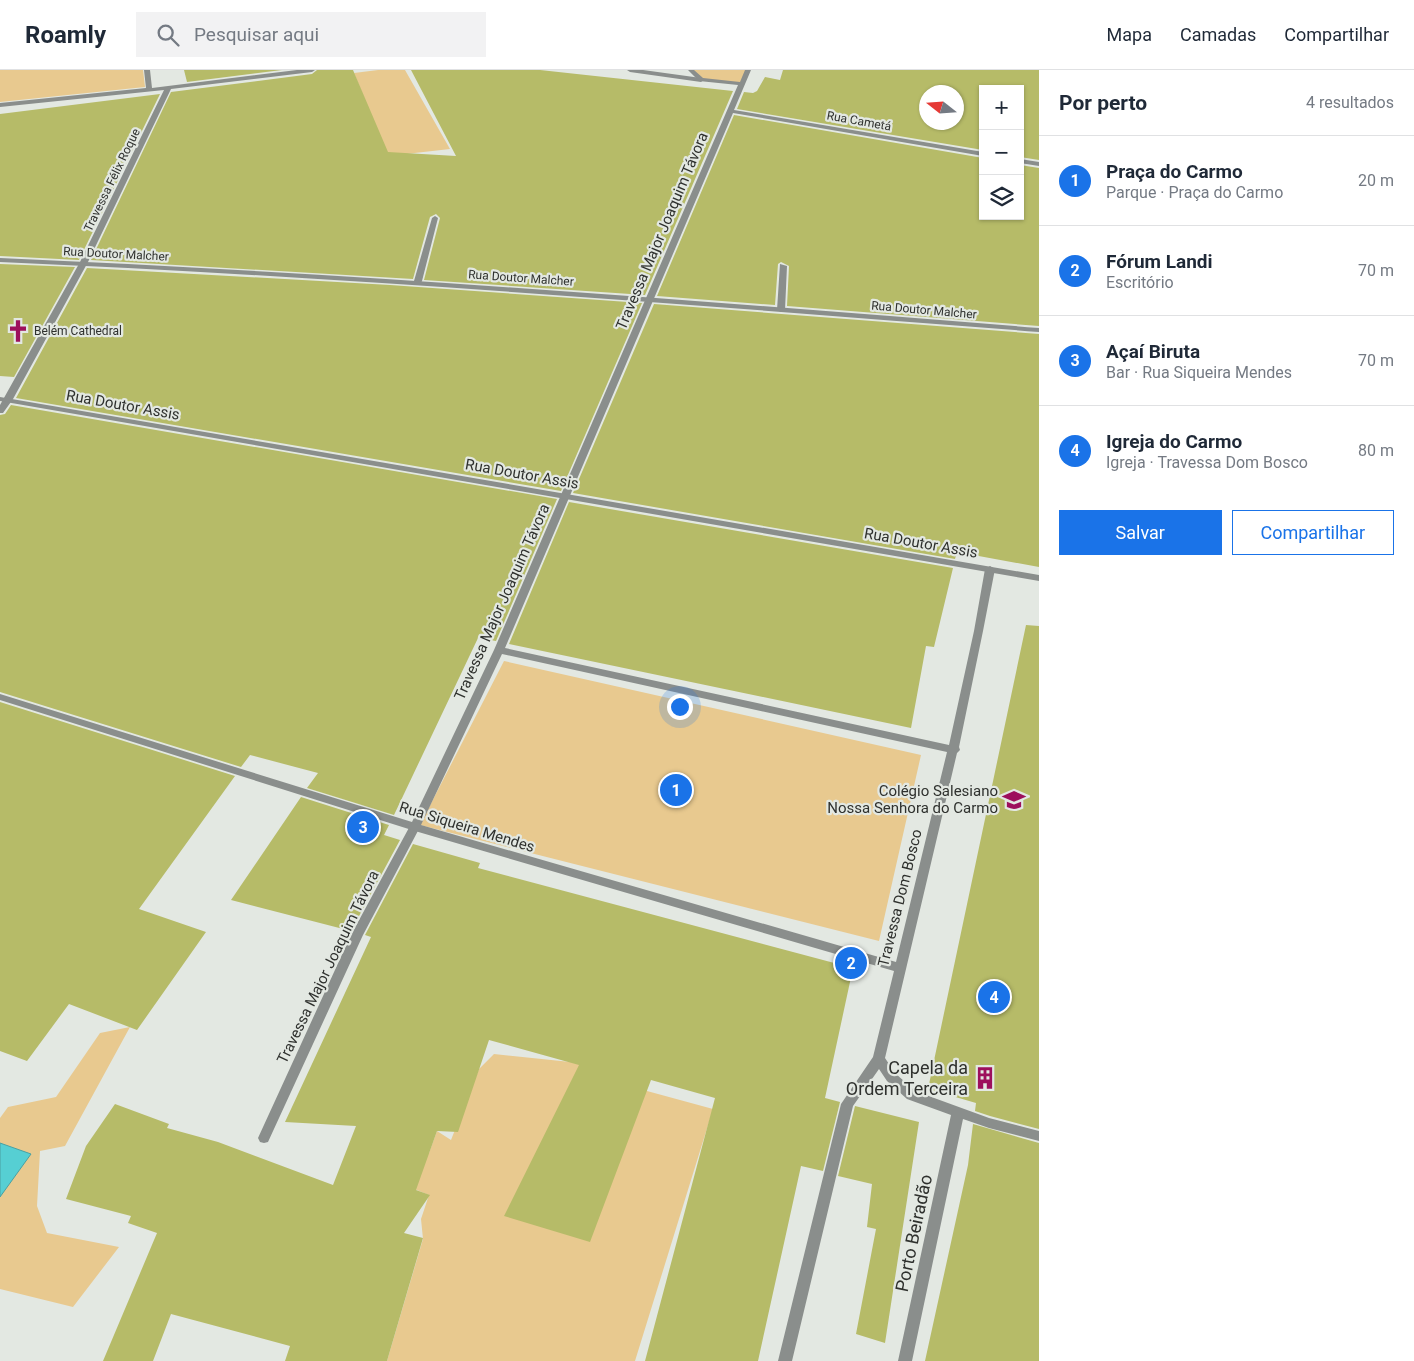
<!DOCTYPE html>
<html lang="pt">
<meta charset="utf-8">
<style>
:root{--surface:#fff;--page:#f2f2f3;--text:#1f2937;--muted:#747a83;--line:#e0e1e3;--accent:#1a73e8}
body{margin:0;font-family:Roboto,sans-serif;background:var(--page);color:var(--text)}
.controls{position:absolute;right:15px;top:15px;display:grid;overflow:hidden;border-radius:0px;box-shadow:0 1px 4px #0004}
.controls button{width:45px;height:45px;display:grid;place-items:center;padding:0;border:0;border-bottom:1px solid var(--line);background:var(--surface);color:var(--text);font:25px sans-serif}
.compass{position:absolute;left:919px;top:15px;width:45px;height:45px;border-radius:50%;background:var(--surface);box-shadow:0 1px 4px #0004;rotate:287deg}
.you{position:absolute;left:679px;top:636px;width:18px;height:18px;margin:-12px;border:4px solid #fff;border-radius:50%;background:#1a73e8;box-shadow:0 0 0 8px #1a73e833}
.badge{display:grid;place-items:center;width:32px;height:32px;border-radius:50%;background:var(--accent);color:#fff;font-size:16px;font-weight:700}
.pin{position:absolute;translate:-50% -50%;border:2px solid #fff;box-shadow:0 1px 5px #0006}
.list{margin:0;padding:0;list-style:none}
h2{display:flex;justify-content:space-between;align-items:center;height:65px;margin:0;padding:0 20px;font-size:21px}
h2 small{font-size:16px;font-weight:400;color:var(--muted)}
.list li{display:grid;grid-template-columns:32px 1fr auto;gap:15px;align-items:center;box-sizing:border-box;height:90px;padding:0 20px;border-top:1px solid var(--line)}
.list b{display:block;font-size:19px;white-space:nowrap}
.list p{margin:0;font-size:16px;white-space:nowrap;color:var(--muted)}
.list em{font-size:16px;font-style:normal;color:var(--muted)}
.actions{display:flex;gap:10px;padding:15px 20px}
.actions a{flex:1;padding:11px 0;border:1px solid var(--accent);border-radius:0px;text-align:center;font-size:18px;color:var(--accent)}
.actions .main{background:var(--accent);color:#fff}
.icon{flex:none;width:28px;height:28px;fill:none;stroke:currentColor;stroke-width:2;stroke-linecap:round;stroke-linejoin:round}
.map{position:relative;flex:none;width:1039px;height:1291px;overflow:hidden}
header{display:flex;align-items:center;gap:30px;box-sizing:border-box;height:70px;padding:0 25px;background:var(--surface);border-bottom:1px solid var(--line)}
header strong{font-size:24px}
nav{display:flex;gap:28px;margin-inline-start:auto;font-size:18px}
.search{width:350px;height:45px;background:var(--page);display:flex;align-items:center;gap:12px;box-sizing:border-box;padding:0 18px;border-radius:0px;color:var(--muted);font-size:19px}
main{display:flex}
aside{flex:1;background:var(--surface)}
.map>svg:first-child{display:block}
.green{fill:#e8c98f}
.water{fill:#56cfd3;stroke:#4aa0a2}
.building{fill:#b6bb68;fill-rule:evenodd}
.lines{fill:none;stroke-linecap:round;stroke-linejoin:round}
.service{fill:#8a8e8c;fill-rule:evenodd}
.minor{fill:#8a8e8c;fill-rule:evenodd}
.tertiary{fill:#8a8e8c;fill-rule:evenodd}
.labels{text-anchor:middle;stroke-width:4.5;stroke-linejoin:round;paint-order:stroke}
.far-street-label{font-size:12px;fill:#2f312e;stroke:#e3e8e2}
.far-poi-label{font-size:12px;fill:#2f312e;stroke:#e3e8e2;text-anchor:start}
.street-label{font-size:15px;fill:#2f312e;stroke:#e3e8e2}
.poi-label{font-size:15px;fill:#2f312e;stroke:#e3e8e2;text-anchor:end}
.near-poi-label{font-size:18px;fill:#2f312e;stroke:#e3e8e2;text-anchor:end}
.near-street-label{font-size:18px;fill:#2f312e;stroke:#e3e8e2}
</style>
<header>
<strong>Roamly</strong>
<div class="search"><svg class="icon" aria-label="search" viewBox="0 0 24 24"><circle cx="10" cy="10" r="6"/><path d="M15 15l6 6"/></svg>Pesquisar aqui</div>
<nav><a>Mapa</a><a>Camadas</a><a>Compartilhar</a></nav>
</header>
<main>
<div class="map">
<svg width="1039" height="1291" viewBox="0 0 1039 1291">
<rect width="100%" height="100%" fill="#e3e8e2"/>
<path class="green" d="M0,0H143L145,17L0,32Z
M378,0H405L450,79L388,86L354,3Z
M689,0H748L742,14L698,9Z
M504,591L921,685L879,871L420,755Z
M130,957L65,1076L40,1081L37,1136L47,1163L119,1177L73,1237L0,1219V1048L8,1037L56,1027L100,963Z
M494,984L580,993L647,1021L713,1039L635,1291H387L423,1169L421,1149L429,1125L385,1107L429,1083L437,1061L451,1070L479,999Z"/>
<path class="water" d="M0,1073L31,1084L0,1127Z"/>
<path class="building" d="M184,0H282L187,12Z
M317,0H353L388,82L456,86L411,0H540L733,21L645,225L424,210L440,148L436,144L430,147L413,209L91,190L171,22L312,4Z
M783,0H1039V90L1020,87V19H983V80L737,39L744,22L753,23L757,21L765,7L780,10ZM926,22H956V52H926Z
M160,24L79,190L0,186V44Z
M734,45L983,88V146H1020V95L1039,98V256L787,236L789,196L781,192L778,194L775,235L657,226Z
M0,194L75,197L14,307L0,306Z
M87,198L390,215L642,233L561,421L16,328Z
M654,234L1039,264V497L957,482L955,489L573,423Z
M11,335L557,429L496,571L478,568L394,745L307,718L318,703L250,685L241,697L0,622V345L5,344Z
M569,432L953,498L934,577L926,576L911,658L509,574Z
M1026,555L1039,556V1059L990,1046L975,1041L976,1033L928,1019Z
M0,632L235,706L139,839L206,862L137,960L69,934L27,991L0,981Z
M301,727L389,755L384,765L400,770L351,861L231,830Z
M413,774L480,793L478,798L853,898L825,1028L840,1032L823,1101L801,1096L758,1291H645L715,1028L651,1010L590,1172L504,1146L579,995L489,970L458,1062L437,1061L416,1120L430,1125L404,1163L423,1168L387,1291H285L290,1276L171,1244L153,1291H103L157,1163L128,1153L131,1146L66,1129L86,1076L115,1034L169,1054L167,1058L218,1072L333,1115L356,1056L285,1052L371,867L365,865Z
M855,1036L919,1052L885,1273L856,1264L876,1159L867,1157L872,1114L838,1106Z
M973,1054L1039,1073V1291H925L968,1095Z"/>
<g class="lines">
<path class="service" d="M627,0H643L701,8L704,10L701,12L630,2Z
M435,146L438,148L422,211L421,213H415L414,211L432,148Z
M415,753L419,754L420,757L363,865L268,1072L264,1073L260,1072L258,1068L351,865L411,754Z"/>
<path class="minor" d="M144,0H150L152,18L297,0H315L312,2L171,19L88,192L13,329L3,343H0V335L80,192L164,20L0,37V33L146,18Z
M688,0H694L703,8L740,12L745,0H751L734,40L983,82V86L733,43L505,578L949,675L974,561L985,499L990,496L995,499L983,561L959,677L960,680L957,683L885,988L895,1003L915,1021L989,1048L1039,1061V1071L989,1058L963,1049L912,1291H898L951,1045L907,1029L887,1011L879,999L853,1036L792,1291H778L841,1034L873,987L894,901L415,761L0,630V624L412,752L494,580L738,15L699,11ZM502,584L947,682L896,892L421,755Z
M1020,89L1039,92V96L1020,93Z
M780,194L787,196L785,240L781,242L777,240Z"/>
<path class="tertiary" d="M0,188C347,203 693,230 1039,258V262C693,235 347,207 0,192Z
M0,327L1039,505V511L0,331Z"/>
</g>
<defs>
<symbol id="church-bare" viewBox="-9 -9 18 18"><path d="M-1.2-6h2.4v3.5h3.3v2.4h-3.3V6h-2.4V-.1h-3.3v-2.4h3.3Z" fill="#9d0f5c" stroke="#e3e8e2" stroke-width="2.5" paint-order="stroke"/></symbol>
<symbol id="school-bare" viewBox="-9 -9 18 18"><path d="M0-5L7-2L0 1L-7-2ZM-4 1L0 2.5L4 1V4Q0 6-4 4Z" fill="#9d0f5c" stroke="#e3e8e2" stroke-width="2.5" paint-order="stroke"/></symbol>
<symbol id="building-bare" viewBox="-9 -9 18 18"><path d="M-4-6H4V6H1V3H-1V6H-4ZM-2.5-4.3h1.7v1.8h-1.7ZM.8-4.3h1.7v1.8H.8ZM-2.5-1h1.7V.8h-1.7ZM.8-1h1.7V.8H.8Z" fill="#9d0f5c" stroke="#e3e8e2" stroke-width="2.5" paint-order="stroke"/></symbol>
</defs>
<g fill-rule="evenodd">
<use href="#church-bare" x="2" y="245" width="32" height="32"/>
<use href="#school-bare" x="998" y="714" width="32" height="32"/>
<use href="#building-bare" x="969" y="992" width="32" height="32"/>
</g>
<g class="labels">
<g class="far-street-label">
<text transform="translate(859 51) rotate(10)" y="4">Rua Cametá</text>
<text transform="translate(112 110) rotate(-64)" y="4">Travessa Félix Roque</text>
<text transform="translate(116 184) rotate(3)" y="4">Rua Doutor Malcher</text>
<text transform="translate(521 208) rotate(4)" y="4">Rua Doutor Malcher</text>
<text transform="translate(924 240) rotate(5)" y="4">Rua Doutor Malcher</text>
</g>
<g class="far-poi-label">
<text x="34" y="265">Belém Cathedral</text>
</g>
<g class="street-label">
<text transform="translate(662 161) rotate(-67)" y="5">Travessa Major Joaquim Távora</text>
<text transform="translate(123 335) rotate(10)" y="5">Rua Doutor Assis</text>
<text transform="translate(522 404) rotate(10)" y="5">Rua Doutor Assis</text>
<text transform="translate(921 473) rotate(10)" y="5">Rua Doutor Assis</text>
<text transform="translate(502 532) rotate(-66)" y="5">Travessa Major Joaquim Távora</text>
<text transform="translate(467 757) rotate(17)" y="5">Rua Siqueira Mendes</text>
<text transform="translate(900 828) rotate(-76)" y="5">Travessa Dom Bosco</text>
<text transform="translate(328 897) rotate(-64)" y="5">Travessa Major Joaquim Távora</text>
</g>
<g class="poi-label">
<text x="998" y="726">Colégio Salesiano<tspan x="998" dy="17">Nossa Senhora do Carmo</tspan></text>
</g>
<g class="near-poi-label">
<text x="968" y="1004">Capela da<tspan x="968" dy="21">Ordem Terceira</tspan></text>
</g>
<g class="near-street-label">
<text transform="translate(914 1163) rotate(-78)" y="6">Porto Beiradão</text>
</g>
</g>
</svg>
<div class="controls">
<button>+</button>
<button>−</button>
<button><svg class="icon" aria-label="layers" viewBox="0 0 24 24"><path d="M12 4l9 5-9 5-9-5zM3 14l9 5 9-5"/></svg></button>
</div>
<svg class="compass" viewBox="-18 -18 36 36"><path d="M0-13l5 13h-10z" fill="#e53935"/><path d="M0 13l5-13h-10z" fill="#747a83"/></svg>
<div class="you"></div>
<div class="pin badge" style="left:676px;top:720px">1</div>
<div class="pin badge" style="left:851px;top:893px">2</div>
<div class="pin badge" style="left:363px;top:757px">3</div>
<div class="pin badge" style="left:994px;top:927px">4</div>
</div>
<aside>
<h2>Por perto<small>4 resultados</small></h2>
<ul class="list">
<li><span class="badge">1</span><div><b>Praça do Carmo</b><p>Parque · Praça do Carmo</p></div><em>20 m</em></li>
<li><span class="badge">2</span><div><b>Fórum Landi</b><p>Escritório</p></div><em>70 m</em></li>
<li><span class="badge">3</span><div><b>Açaí Biruta</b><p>Bar · Rua Siqueira Mendes</p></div><em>70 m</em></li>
<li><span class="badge">4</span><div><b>Igreja do Carmo</b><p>Igreja · Travessa Dom Bosco</p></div><em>80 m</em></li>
</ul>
<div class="actions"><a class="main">Salvar</a><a>Compartilhar</a></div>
</aside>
</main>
